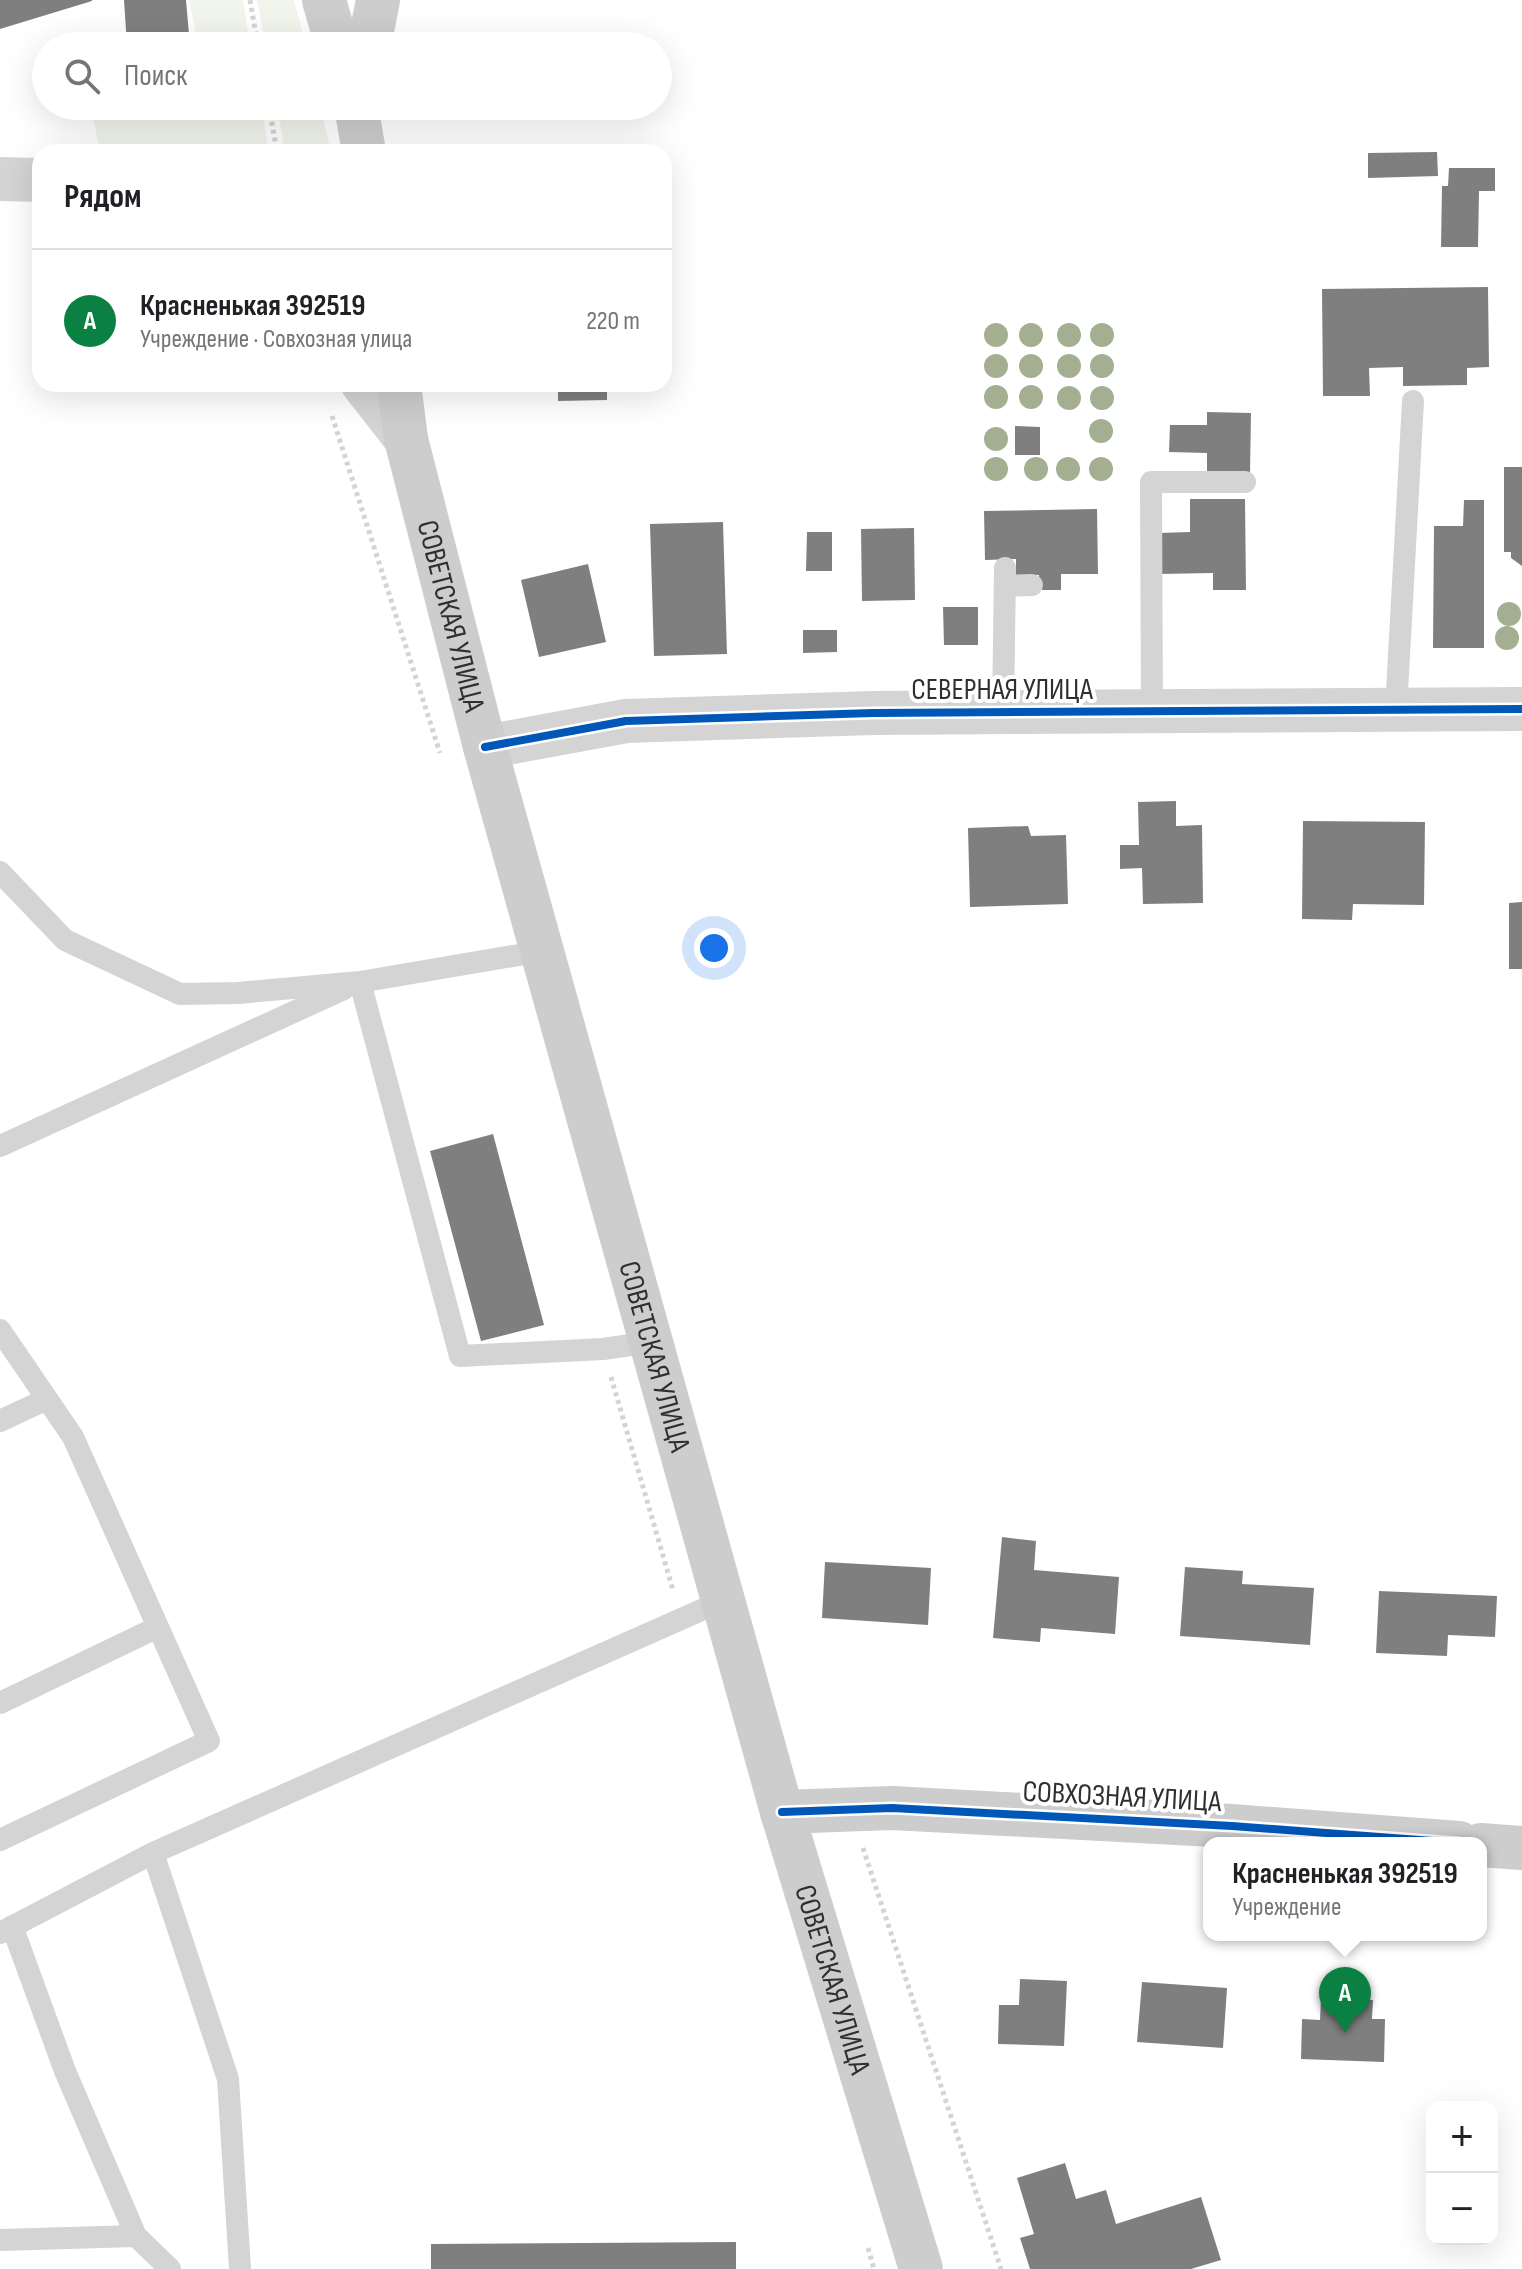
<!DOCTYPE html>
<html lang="ru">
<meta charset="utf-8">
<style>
:root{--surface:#fff;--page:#f6f6f6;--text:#202124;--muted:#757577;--line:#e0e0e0;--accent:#0b8043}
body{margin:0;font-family:"Sofia Sans Condensed",sans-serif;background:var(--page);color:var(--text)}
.controls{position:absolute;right:24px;bottom:24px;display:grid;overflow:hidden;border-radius:16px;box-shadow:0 8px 32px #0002}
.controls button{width:72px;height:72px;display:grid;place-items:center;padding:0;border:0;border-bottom:2px solid var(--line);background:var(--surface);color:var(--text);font:40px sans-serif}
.you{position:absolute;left:714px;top:948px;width:28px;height:28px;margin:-20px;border:6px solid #fff;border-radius:50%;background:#1a73e8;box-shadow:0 0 0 12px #1a73e833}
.badge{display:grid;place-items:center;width:52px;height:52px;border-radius:50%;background:var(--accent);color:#fff;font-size:26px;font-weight:700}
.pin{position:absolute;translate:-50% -66px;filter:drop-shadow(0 2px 4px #0008)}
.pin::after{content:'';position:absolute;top:42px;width:28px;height:24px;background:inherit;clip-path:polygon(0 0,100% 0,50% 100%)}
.popup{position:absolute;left:1203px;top:1837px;width:284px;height:104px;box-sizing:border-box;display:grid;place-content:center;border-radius:16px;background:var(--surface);filter:drop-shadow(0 2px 6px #0005);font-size:26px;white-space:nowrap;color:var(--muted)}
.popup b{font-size:30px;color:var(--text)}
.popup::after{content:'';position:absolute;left:50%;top:100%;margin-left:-16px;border:16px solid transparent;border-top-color:var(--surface)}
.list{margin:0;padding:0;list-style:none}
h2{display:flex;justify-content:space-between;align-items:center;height:104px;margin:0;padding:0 32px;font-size:34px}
h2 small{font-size:26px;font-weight:400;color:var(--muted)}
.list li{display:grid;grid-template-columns:52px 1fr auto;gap:24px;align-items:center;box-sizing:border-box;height:144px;padding:0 32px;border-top:2px solid var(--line)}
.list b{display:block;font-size:30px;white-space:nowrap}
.list p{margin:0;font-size:26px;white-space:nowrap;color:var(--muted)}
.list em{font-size:26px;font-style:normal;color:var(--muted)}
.icon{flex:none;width:44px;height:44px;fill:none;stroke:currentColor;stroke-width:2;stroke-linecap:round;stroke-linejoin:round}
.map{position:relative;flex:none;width:1522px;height:2269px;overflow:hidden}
.search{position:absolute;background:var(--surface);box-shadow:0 8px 32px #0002;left:32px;top:32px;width:640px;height:88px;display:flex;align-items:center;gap:20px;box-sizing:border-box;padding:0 28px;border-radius:44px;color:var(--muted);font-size:30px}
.panel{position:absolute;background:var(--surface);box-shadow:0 8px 32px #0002;left:32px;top:144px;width:640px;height:248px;border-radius:24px}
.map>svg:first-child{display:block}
.green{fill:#f2f5ec}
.building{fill:#7f7f7f}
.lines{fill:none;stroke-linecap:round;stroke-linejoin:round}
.path{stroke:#d4d4d4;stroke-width:5;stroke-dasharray:4 4;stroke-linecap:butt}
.lane{stroke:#d4d4d4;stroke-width:22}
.street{stroke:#d4d4d4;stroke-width:44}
.secondary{stroke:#cdcdcd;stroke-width:44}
.cycleway-casing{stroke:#fff;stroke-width:13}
.cycleway{stroke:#0057b8;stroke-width:8}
.tree{fill:#a4af92}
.labels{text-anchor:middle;stroke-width:8;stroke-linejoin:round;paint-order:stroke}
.street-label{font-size:30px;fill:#2f2f2f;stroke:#fff}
</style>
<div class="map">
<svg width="1522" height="2269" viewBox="0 0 1522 2269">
<rect width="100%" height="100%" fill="#fff"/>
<path class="green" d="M189,0H243L250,46H198Z
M257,0H294L306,46H266Z
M181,106H261L269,152H100L92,112Z
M277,106H320L331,152H285Z"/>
<path class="building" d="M0,0H92V1L0,29Z
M124,0H186L190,46H127Z
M1437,152L1438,176L1368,178V153Z
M1449,168H1495V191H1479L1478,247H1441L1442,186H1448Z
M1488,287L1489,367L1467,368V385L1403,386V367L1369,368L1370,396H1323L1322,289Z
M558,384H607V400L558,401Z
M1207,412L1251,413L1250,473L1207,472V453L1169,452L1170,425H1207Z
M1015,426L1040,427V455H1015Z
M1504,467H1522V566L1511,558V552H1504Z
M1190,499H1245L1246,590H1213V573L1159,574L1158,533L1190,532Z
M1464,500H1484V648H1433L1434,526H1463Z
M1097,509L1098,574H1061V590H1039V575L1016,576V559L985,560L984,511Z
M723,522L727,654L654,656L650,524Z
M914,528L915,600L862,601L861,529Z
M807,532H832V571H806Z
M588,564L606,642L539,657L521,580Z
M943,607H978V645H944Z
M803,630H837V652L803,653Z
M1176,801V826L1202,825L1203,903L1143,904L1142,868L1120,869V845H1139L1138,802Z
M1303,821L1425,822L1424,905L1353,904L1352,920L1302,919Z
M1028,826L1031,836L1066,835L1068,904L970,907L968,828Z
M1522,902V969H1509V903Z
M493,1134L544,1325L481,1341L430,1151Z
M1002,1537L1036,1541L1034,1570L1119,1577L1115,1634L1041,1628L1040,1642L993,1638Z
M825,1562L931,1568L928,1625L822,1618Z
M1185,1567L1243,1571L1242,1584L1314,1588L1310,1645L1180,1636Z
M1379,1591L1497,1596L1495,1637L1448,1635L1447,1656L1376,1653Z
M1020,1979L1067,1981L1064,2046L998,2044L999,2005H1019Z
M1142,1982L1227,1988L1223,2048L1137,2042Z
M1321,1999L1373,2000L1372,2019H1385L1384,2062L1301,2059L1302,2019L1320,2020Z
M1065,2163L1076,2199L1106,2190L1116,2224L1201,2197L1221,2260L1191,2269H1030L1020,2238L1034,2234L1017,2178Z
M736,2242V2269H431V2244Z"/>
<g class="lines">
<path class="path" d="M250,0L258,46
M269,106L277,152
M332,416L440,753
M611,1377L673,1590
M863,1848L1001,2269
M868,2248L874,2269"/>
<path class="lane" d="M1005,586L1032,585
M1396,710L1413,401
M1152,712L1151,482H1245
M1003,713L1005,568
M0,872L65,940L180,994L238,993L360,982
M542,951L360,982L460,1356L603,1349L652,1342
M0,1146L344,989
M0,1330L73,1437L158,1627L0,1703
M0,1421L47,1399
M0,1840L209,1741L158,1627
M153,1853L228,2079L240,2269
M12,1926L65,2071L136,2236L170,2269
M0,1933L153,1853L724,1600
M0,2240L136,2236"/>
<path class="street" d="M0,179L40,180
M363,384L406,439
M485,747L626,721L873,713L1522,709"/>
<g class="secondary">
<path d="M324,0L337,46"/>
<path d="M369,46L378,0"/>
<path d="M356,106L364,152"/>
<path id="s1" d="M399,384L406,439L485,747L782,1812L921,2269"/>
<path d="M782,1812L892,1808L1232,1826L1459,1843"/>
<path d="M1481,1845L1522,1848"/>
</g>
<defs>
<path id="cycleway" d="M485,747L626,721L873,713L1522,709
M782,1812L892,1808L1232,1826L1459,1843"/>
</defs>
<use href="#cycleway" class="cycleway-casing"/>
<use href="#cycleway" class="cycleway"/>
</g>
<g class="tree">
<circle cx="996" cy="335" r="12"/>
<circle cx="1031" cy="335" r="12"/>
<circle cx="1069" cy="335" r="12"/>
<circle cx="1102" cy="335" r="12"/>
<circle cx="996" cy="366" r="12"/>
<circle cx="1031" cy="366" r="12"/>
<circle cx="1069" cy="366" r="12"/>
<circle cx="1102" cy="366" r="12"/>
<circle cx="996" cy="397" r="12"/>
<circle cx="1031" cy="397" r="12"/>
<circle cx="1069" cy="398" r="12"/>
<circle cx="1102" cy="398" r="12"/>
<circle cx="1101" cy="431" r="12"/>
<circle cx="996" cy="439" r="12"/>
<circle cx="996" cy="469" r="12"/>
<circle cx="1036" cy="469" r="12"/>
<circle cx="1068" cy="469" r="12"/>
<circle cx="1101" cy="469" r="12"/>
<circle cx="1509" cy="614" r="12"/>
<circle cx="1507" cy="638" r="12"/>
</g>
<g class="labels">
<g class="street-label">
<text dy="10" stroke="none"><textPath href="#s1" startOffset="238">СОВЕТСКАЯ УЛИЦА</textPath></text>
<text x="1002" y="699">СЕВЕРНАЯ УЛИЦА</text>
<text dy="10" stroke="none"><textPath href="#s1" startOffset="1006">СОВЕТСКАЯ УЛИЦА</textPath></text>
<text transform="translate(1122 1796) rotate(3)" y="10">СОВХОЗНАЯ УЛИЦА</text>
<text dy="10" stroke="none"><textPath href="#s1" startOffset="1654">СОВЕТСКАЯ УЛИЦА</textPath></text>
</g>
</g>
</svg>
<div class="controls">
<button>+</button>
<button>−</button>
</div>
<div class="you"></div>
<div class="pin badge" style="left:1345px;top:2033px">A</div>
<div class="popup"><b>Красненькая 392519</b>Учреждение</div>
<div class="search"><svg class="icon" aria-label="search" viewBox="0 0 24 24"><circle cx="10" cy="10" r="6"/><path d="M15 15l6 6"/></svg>Поиск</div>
<section class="panel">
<h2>Рядом<small></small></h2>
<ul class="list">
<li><span class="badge">A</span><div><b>Красненькая 392519</b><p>Учреждение · Совхозная улица</p></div><em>220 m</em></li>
</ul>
</section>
</div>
